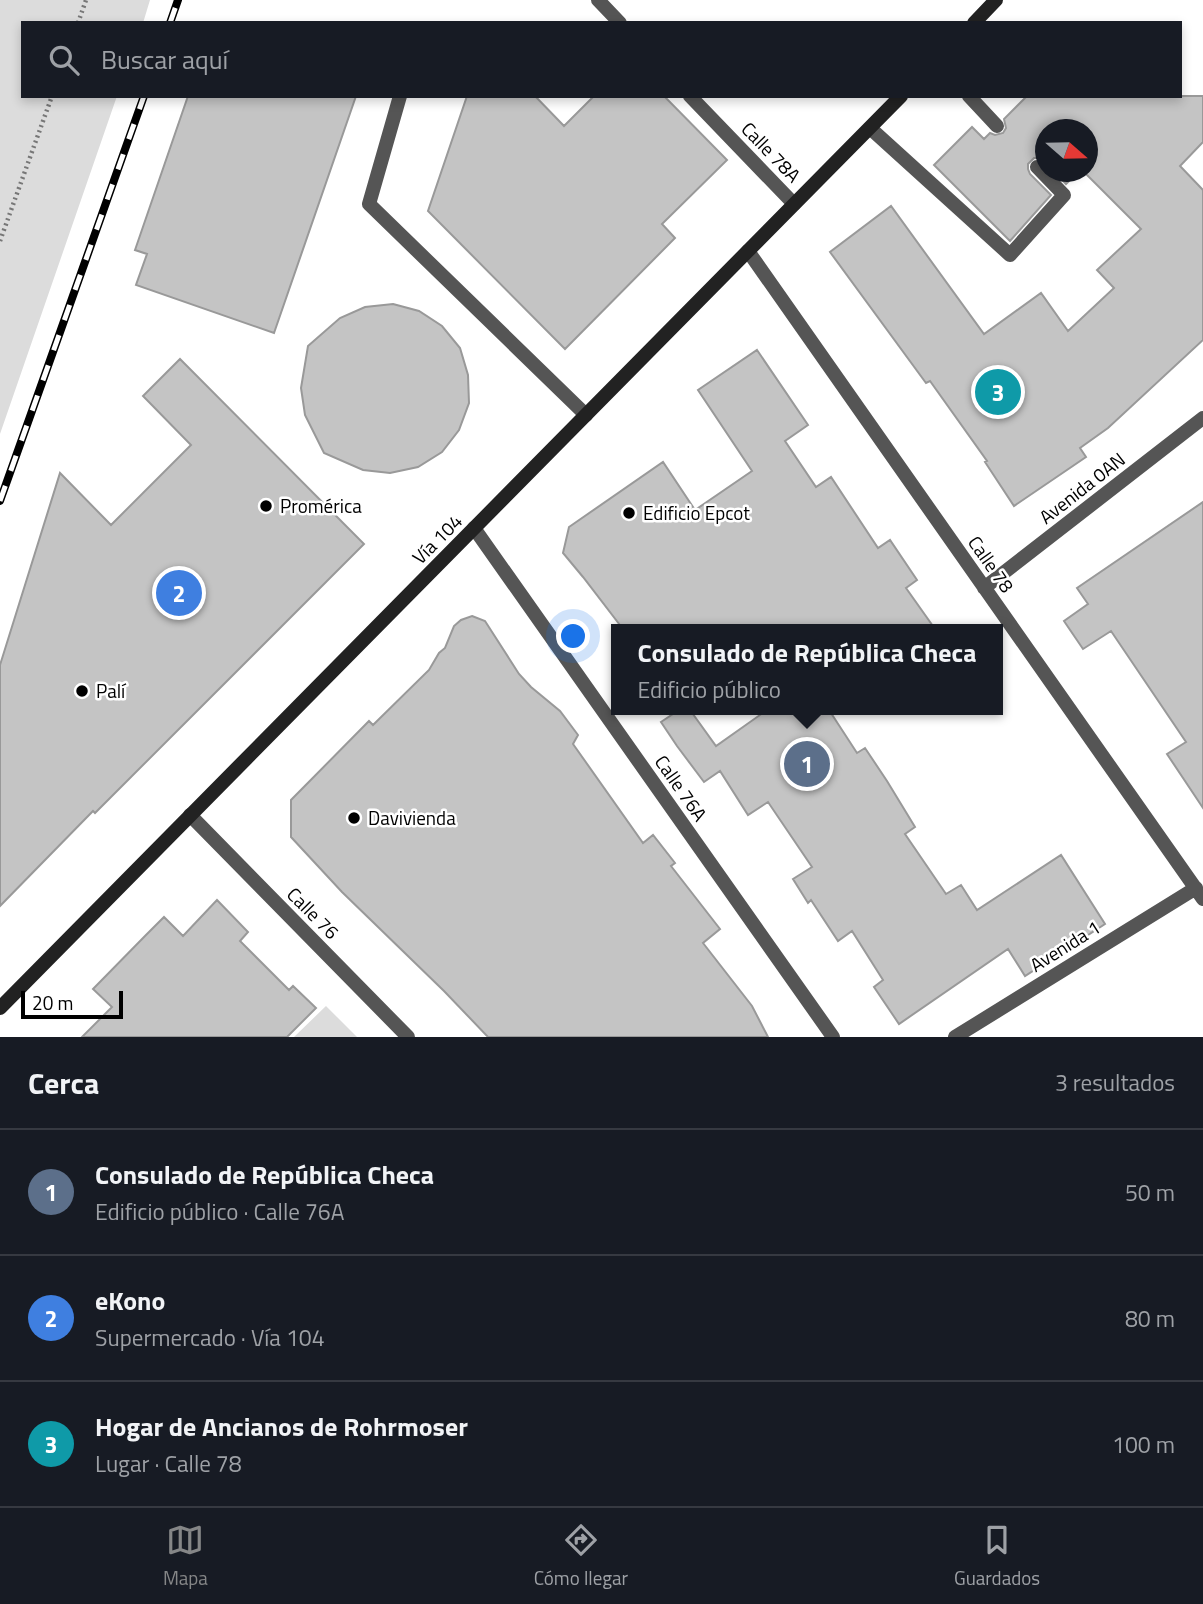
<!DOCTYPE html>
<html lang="es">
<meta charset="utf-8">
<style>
:root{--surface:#171b24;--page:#20242c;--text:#f1f3f6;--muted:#9ea1a6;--line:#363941;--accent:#858687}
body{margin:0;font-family:"Titillium Web",sans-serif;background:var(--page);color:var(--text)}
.compass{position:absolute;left:1035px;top:119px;width:63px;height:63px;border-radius:50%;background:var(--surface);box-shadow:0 4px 10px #0003;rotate:110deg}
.scale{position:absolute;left:21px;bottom:18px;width:102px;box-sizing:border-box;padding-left:7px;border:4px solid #000;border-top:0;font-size:19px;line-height:24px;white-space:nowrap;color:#000;-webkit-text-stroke:5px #fff;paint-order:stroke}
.you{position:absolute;left:574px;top:637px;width:24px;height:24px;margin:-18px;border:5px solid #fff;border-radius:50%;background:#1a73e8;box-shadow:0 0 0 10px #1a73e833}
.badge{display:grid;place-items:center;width:46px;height:46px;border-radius:50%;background:var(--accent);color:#fff;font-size:23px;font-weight:700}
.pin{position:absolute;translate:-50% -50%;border:4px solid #fff;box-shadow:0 2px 7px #0006}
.popup{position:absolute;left:611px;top:624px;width:392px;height:91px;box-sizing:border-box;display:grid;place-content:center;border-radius:0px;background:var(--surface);filter:drop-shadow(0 2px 5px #0005);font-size:23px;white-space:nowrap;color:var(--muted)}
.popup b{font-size:26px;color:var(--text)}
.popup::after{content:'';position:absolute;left:50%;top:100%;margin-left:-14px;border:14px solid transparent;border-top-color:var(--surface)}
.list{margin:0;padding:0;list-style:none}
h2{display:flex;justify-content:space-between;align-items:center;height:91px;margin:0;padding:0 28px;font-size:30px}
h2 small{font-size:23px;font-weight:400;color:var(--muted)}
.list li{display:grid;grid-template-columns:46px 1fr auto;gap:21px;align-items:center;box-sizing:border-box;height:126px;padding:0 28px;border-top:2px solid var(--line)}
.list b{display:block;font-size:26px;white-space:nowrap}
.list p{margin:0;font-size:23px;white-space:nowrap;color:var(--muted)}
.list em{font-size:23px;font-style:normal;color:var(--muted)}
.icon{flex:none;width:38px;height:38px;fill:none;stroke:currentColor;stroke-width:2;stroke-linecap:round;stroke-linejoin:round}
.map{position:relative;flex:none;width:1203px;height:1037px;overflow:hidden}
.search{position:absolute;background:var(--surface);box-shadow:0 4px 10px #0003;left:21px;right:21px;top:21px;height:77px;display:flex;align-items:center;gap:18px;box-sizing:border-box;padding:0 24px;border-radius:0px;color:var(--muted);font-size:26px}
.sheet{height:469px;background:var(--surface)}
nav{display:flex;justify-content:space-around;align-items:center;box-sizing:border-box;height:98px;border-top:2px solid var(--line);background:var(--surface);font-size:19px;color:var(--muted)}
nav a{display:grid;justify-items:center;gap:4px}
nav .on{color:var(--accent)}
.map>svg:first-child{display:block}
.green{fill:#dcdcdc}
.building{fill:#c4c4c4;stroke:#999;stroke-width:2}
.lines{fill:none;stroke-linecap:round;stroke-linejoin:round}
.path{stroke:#777;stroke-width:4.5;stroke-dasharray:2 3.5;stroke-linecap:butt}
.lane{stroke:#555;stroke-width:14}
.street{stroke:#555;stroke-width:14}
.secondary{stroke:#222;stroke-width:14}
.rail-casing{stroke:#000;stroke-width:8}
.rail{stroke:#fff;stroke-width:5;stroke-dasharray:16;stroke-linecap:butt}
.poi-dot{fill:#000;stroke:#fff;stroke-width:2.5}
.labels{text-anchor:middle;stroke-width:5;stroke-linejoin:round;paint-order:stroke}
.street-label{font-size:19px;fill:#000;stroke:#fff}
.poi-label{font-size:19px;fill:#000;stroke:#fff;text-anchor:start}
</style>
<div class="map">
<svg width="1203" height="1037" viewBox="0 0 1203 1037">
<rect width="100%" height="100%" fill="#fff"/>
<path class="green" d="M0,0H150L143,23H23V96H117L0,434Z
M326,1006L357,1037H294Z"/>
<path class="building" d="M188,96H356L274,333L136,285L147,254L135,250Z
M467,96H535L564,126L594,96H664L727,160L662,224L675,238L565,349L428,211Z
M1027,96H1203V142L1180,166L1203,190V340L1108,428L1080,448L1086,457L1014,506L985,462L987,461L930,381L926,383L830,252L891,206L984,334L1041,293L1068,331L1114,288L1097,270L1141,229L1084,172H1088V130H1046V162L1040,158H1034L1028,164V169L1030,174L1051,195L1010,241L934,165L972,127L984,139L990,133L995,135L1003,133L1006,128L1004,119Z
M1055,172H1078L1066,184Z
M393,304L419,311L442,326L460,348L468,375L469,403L459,430L442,452L418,467L390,473L363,470L324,453L305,415L301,388L308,346L340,318L365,307Z
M757,350L808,425L785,441L816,487L831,477L878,548L890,540L917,580L906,588L935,629H623L583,577L563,553L569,527L663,462L695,510L752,471L698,390Z
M180,359L364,544L95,813L93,811L0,906V665L60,473L111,525L191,445L143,396Z
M1203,502V808L1167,754L1186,742L1111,631L1083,649L1064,621L1088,604L1077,588Z
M472,616L485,621L519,674L531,687L560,711L578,735L573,744L643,843L653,835L675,863L671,866L720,929L703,943L752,1006L768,1037H488L444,991L342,892L291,837V800L369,721L373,725L429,670L439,653L445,648L454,626L461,620Z
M679,710H690L716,746L767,710H829L857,753L865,748L887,781L915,827L905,834L946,894L961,885L977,910L1061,855L1105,924L1025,976L1008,949L899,1024L874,987L883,980L852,931L838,941L811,900L808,903L793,879L812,867L768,802L748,815L720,771L704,782L677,746L661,722Z
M217,900L248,932L240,941L289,990L293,986L316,1008L287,1037H82L112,1007L93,989L145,936L164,917L183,936Z"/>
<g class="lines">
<path class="path" d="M78,23L86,0
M0,241L52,96"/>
<path class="lane" d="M400,96L369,204L586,415
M969,96L997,126
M870,128L1010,255L1064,195L1037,167"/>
<path class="street" d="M598,0L620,23
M690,96L794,204
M748,251L1203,899
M474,528L833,1037
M984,588L1203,418
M190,815L408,1037
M955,1037L1196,888"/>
<path class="secondary" d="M974,23L996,0
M0,1008L901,96"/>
<defs>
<path id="rail" d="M170,23L178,0
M0,501L144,96"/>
</defs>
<use href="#rail" class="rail-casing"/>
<use href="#rail" class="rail"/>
</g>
<g class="poi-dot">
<circle cx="266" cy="506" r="7"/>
<circle cx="629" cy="513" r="7"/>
<circle cx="82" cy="691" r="7"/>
<circle cx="354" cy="818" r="7"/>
</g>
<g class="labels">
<g class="street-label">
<text transform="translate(771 152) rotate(46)" y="7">Calle 78A</text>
<text transform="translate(1082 488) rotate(-38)" y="7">Avenida 0AN</text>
<text transform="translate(437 539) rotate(-45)" y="7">Vía 104</text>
<text transform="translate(991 564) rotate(55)" y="7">Calle 78</text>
<text transform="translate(681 788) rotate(55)" y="7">Calle 76A</text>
<text transform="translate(313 913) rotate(45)" y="7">Calle 76</text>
<text transform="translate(1065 946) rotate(-32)" y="7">Avenida 1</text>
</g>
<g class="poi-label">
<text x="280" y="513">Promérica</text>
<text x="643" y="520">Edificio Epcot</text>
<text x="96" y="698">Palí</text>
<text x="368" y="825">Davivienda</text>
</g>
</g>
</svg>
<svg class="compass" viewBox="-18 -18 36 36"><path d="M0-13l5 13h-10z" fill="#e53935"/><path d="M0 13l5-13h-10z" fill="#9ea1a6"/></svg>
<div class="scale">20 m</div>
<div class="you"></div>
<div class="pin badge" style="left:807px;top:764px;background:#5c6f8a">1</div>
<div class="popup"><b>Consulado de República Checa</b>Edificio público</div>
<div class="pin badge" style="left:179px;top:593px;background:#3f7fe0">2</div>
<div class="pin badge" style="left:998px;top:392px;background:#0f9aa8">3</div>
<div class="search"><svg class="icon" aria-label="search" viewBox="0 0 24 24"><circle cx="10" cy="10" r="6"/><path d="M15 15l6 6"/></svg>Buscar aquí</div>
</div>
<section class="sheet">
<h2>Cerca<small>3 resultados</small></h2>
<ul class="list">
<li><span class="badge" style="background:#5c6f8a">1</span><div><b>Consulado de República Checa</b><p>Edificio público · Calle 76A</p></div><em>50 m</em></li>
<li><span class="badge" style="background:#3f7fe0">2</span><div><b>eKono</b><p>Supermercado · Vía 104</p></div><em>80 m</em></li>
<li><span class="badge" style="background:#0f9aa8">3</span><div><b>Hogar de Ancianos de Rohrmoser</b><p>Lugar · Calle 78</p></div><em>100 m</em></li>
</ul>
</section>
<nav>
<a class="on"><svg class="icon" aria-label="map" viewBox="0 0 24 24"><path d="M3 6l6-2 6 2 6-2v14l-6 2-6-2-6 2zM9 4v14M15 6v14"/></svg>Mapa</a>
<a><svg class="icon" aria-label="directions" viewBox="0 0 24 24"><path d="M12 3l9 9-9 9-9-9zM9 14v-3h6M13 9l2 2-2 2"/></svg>Cómo llegar</a>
<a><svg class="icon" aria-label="saved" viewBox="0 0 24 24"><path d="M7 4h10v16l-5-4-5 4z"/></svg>Guardados</a>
</nav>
